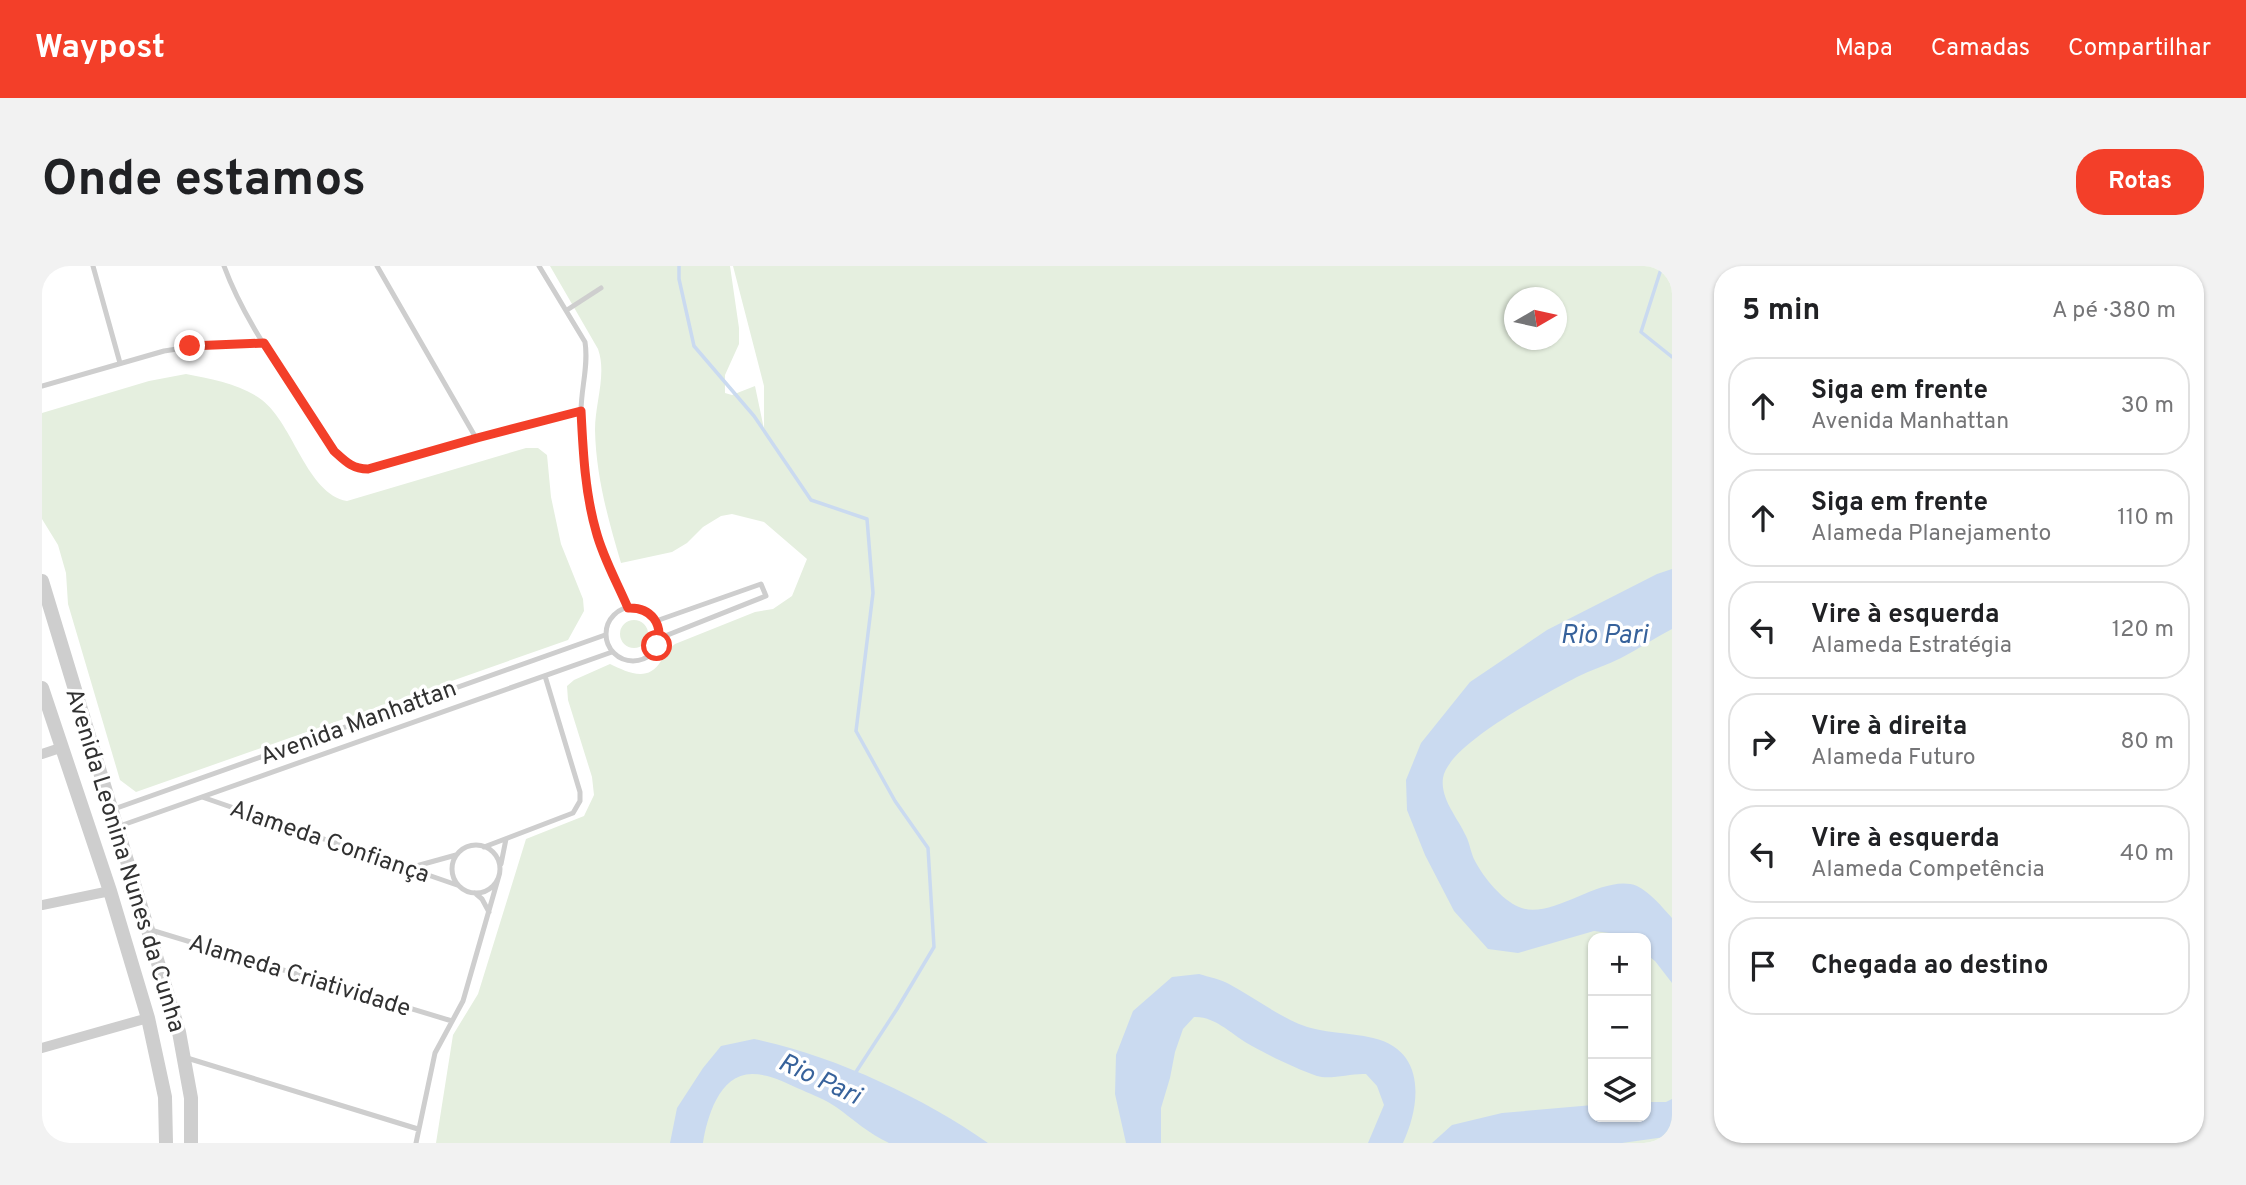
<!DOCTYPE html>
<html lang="pt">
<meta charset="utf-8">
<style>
:root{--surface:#fff;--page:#f2f2f2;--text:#202124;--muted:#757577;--line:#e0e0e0;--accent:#f33f29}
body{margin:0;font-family:Overpass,sans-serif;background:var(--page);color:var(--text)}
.controls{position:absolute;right:21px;bottom:21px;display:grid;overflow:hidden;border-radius:14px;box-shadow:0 2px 5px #0004}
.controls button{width:63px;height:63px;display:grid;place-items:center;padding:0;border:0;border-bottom:2px solid var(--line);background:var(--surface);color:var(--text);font:35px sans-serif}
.compass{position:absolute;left:1462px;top:21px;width:63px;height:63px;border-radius:50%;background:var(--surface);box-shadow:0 2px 5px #0004;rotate:81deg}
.stop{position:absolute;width:21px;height:21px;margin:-16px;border:5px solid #f33f29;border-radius:50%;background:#fff}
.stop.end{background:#f33f29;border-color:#fff;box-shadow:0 2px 7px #0008}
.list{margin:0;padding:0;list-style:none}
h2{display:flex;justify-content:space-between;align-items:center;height:91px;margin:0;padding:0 28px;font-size:30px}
h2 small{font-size:23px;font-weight:400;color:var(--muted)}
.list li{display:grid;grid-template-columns:46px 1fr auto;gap:21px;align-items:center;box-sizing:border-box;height:98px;margin:0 14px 14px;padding:0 14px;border:2px solid var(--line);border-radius:28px}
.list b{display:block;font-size:26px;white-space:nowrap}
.list p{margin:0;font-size:23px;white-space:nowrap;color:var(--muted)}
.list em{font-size:23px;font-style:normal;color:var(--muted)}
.icon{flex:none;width:38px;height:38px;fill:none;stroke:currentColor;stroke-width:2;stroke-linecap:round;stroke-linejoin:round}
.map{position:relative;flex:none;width:1630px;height:877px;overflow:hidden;border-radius:28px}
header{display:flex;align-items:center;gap:42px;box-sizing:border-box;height:98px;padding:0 35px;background:var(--accent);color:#fff}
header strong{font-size:33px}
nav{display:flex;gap:38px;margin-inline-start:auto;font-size:24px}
.intro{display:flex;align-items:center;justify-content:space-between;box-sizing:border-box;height:168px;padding:0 42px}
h1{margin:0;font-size:49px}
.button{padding:18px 32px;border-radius:28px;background:var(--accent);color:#fff;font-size:24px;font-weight:700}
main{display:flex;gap:42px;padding:0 42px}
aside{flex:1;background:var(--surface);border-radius:28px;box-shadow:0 2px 5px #0004}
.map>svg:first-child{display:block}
.green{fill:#e5efdf;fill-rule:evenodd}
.water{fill:#cadaf0}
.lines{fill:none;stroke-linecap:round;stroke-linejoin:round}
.stream{stroke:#cadaf0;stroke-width:3.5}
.service{stroke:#cecece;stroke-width:5}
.minor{stroke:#cecece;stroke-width:10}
.tertiary{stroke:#cecece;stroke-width:14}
.route{stroke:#f33f29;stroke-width:9}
.labels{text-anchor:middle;stroke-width:7;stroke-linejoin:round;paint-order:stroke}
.street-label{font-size:24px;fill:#313131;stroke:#fff}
.water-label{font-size:26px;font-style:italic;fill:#37629b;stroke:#fff}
</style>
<header>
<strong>Waypost</strong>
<nav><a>Mapa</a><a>Camadas</a><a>Compartilhar</a></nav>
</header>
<div class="intro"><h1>Onde estamos</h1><a class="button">Rotas</a></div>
<main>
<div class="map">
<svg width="1630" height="877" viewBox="0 0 1630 877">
<rect width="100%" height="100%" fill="#fff"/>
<path class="green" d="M508,0H688L697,62V78L683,109V127L690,129L713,120L722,163V120L691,0H1630V877H394L411,769L436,728L484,573L542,550L552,529L550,511L526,434L525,420L532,414L568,398C585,406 606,417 619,395C623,387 625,384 633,378L713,346L731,343L750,330L765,293L722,256L690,248L679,250L661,261L645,277L630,286L579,297C566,253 554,210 553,164C553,137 565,108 556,83ZM1472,32H1514V74H1472ZM1551,672H1604V851H1551Z
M144,108C169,113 199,118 220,134C252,159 265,228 305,235L484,182H496L505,189L509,231L519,278L541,333L542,345L526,374L94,526L78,514L26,338L24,307L16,279L0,253V147L107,115Z
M578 368a14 14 0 1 1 28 0a14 14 0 1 1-28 0Z"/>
<path class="water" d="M1630,303V363C1613,372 1596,383 1579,392C1565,399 1549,404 1535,411C1505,427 1406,478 1401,512C1398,533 1416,552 1424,570C1428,578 1429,588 1433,595C1442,612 1460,634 1477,641C1509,656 1561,606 1595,620C1608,626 1621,642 1630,652V717L1613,695L1604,688V672H1581L1576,668L1552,665L1476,687L1446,683L1412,645L1383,589L1365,544L1364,514L1379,477L1428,416L1505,364L1615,308Z
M1157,708C1167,711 1178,713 1187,718C1211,731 1232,747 1257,758C1281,768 1307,766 1331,772C1384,784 1379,838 1361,877H1326L1342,839L1335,820L1324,808C1309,807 1289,814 1275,810C1255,803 1228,790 1210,780C1191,770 1174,750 1152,751L1141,763L1133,786L1128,812L1119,842V877H1084L1073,828L1074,789L1091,745L1130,711Z
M712,773C790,789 881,831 946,877H847C827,868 811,853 794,841C784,834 771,829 760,824C744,817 728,808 710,808C677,808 665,852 661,877H628L635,842L661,802L679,780Z
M1630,833V870L1580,877H1390L1410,859L1460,847L1551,839V851H1604V836H1624Z"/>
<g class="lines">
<path class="stream" d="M637,0V13L652,80L712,150L769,234L825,253L831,327L814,465L853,535L886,582L892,681L855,743L812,809
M1620,0L1599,66L1630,91"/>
<path class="service" d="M51,0L78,97
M182,0C201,52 236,100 266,146C278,164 288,185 306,198C312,203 318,203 326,203L434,172L539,145
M335,0L434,172
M497,0L543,76C547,101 538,125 539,150C541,196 546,245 561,288C568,306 578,323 586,342
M525,44L559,22
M0,120L122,85L148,81L222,77
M564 368a27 27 0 1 1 54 0a27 27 0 1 1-54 0Z
M614,355L719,318L724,330L618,372
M160,531L415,619
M72,543L563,369
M75,561L570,386
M410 603a24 24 0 1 1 48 0a24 24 0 1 1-48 0Z
M442,581L531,547L538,535V526L503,410
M459,598L464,573
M367,602L414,589
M433,627L440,633L447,646
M109,664L410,755
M145,792L376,863
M374,877L393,787L421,735L456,613"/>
<path class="minor" d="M0,488L21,481
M0,639L68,625
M0,782L106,752"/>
<path class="tertiary" d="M0,315L137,766L149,832V877
M0,422L68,625L106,752L123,831L124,877"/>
</g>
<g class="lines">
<path class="route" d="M148,80L222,77L292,185C303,195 310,203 326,203L435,172L539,145C541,185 543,227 554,265C561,292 575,316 586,342C609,341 622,358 615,380"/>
</g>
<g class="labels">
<g class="street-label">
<text transform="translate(316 456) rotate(-20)" y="8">Avenida Manhattan</text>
<text transform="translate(288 575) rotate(19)" y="8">Alameda Confiança</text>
<text transform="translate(84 594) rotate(73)" y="8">Avenida Leonina Nunes da Cunha</text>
<text transform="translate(258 709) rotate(17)" y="8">Alameda Criatividade</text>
</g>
<g class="water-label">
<text x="1562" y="377">Rio Pari</text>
<text transform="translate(778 812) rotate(25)" y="9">Rio Pari</text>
</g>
</g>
</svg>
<div class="controls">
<button>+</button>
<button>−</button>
<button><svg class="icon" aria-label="layers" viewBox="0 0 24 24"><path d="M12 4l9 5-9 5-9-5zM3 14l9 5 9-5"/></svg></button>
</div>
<svg class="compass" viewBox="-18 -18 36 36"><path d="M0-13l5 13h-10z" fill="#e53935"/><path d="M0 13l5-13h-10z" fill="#757577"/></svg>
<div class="stop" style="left:615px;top:380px"></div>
<div class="stop end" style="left:148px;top:80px"></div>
</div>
<aside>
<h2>5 min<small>A pé · 380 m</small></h2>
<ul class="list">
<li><svg class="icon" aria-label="ahead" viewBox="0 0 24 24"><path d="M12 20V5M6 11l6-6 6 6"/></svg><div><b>Siga em frente</b><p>Avenida Manhattan</p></div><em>30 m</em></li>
<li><svg class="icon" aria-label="ahead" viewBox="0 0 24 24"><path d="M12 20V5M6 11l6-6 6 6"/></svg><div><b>Siga em frente</b><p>Alameda Planejamento</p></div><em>110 m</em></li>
<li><svg class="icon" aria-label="left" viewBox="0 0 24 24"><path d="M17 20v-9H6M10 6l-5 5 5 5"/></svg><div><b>Vire à esquerda</b><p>Alameda Estratégia</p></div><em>120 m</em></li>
<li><svg class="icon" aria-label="right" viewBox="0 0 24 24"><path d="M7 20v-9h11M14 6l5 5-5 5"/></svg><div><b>Vire à direita</b><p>Alameda Futuro</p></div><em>80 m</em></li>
<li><svg class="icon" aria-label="left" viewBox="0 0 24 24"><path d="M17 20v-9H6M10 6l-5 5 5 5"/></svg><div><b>Vire à esquerda</b><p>Alameda Competência</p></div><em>40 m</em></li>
<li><svg class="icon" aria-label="arrive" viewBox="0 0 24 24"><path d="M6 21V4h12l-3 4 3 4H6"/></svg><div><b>Chegada ao destino</b></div></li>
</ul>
</aside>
</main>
